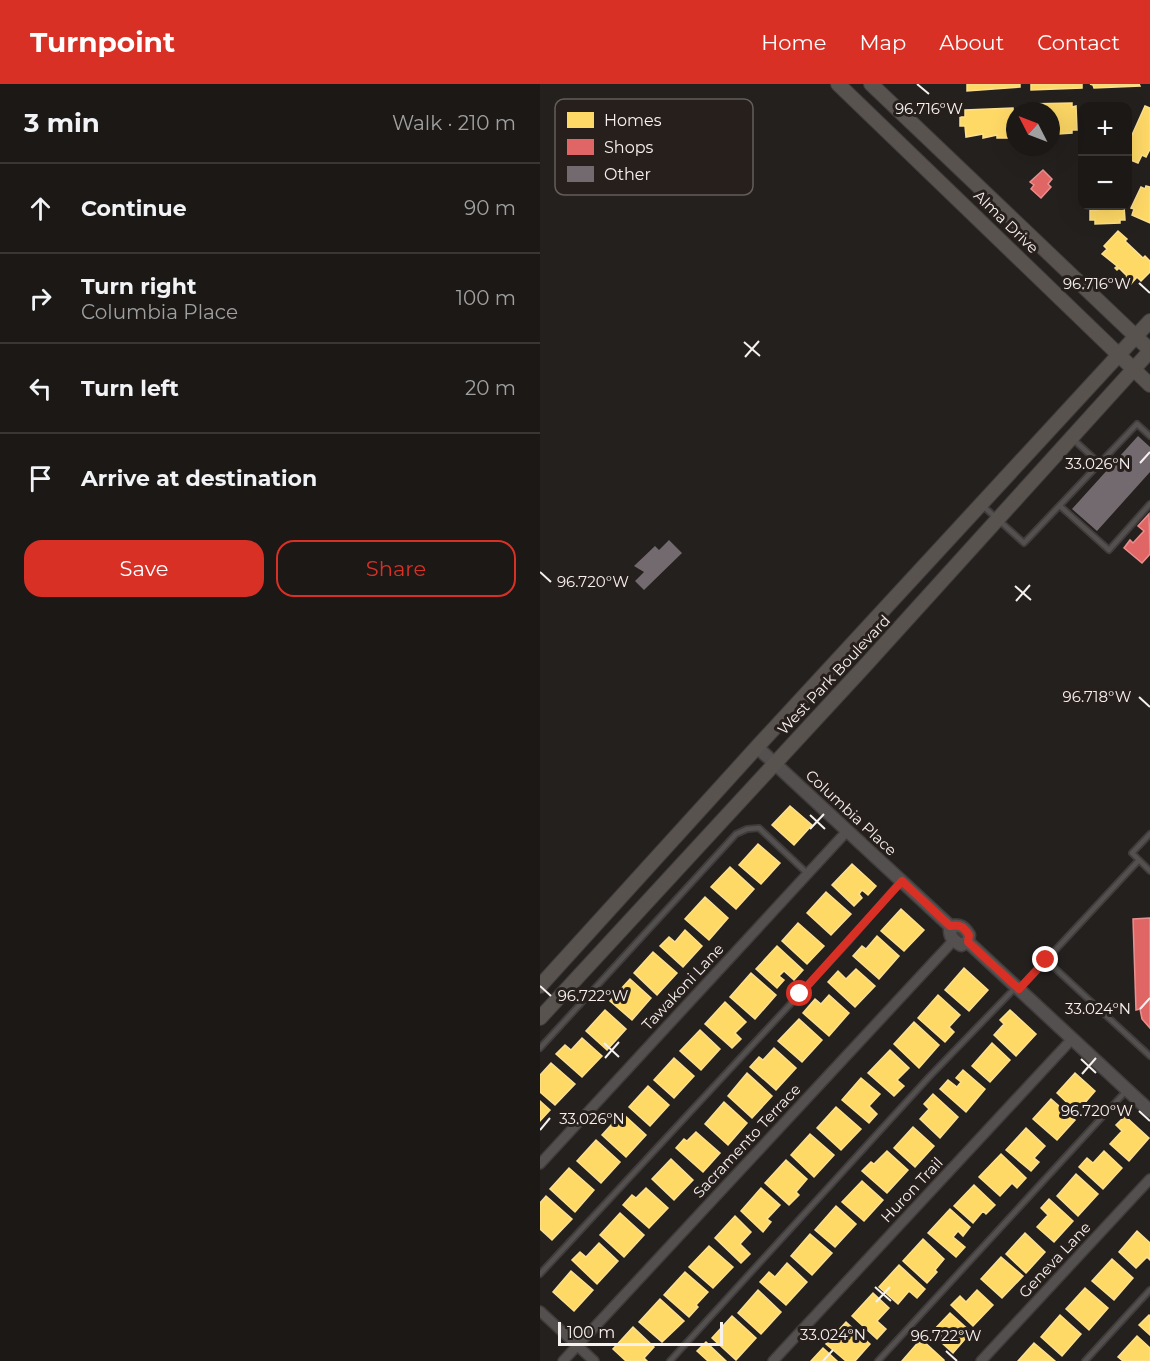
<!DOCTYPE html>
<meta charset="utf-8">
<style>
:root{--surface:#1b1816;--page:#282523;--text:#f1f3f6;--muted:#a0a0a1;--line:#393735;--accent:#d93025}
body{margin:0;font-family:Montserrat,sans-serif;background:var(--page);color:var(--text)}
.controls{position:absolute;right:18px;top:18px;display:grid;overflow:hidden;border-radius:12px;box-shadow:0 6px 24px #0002}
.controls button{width:54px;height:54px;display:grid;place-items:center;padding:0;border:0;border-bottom:2px solid var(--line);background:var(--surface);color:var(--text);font:30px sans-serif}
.compass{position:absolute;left:466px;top:18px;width:54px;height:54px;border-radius:50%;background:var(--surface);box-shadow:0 6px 24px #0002;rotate:312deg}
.scale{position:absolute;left:18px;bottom:15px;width:165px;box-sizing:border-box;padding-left:6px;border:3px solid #f6f1ef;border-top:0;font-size:16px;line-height:21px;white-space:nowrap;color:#f6f1ef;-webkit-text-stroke:4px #261f1c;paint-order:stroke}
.stop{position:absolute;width:18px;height:18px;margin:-14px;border:4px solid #d93025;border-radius:50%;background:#fff}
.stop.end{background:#d93025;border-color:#fff;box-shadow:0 2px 6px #0008}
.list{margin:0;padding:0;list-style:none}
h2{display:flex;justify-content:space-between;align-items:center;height:78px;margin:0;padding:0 24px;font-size:26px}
h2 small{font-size:20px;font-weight:400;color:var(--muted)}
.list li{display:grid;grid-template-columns:39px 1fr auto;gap:18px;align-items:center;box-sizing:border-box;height:90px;padding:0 24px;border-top:2px solid var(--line)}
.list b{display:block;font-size:22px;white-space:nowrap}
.list p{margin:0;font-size:20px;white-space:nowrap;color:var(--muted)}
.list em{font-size:20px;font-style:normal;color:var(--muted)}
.actions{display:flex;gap:12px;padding:18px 24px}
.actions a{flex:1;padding:14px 0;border:2px solid var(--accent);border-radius:18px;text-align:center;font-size:21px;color:var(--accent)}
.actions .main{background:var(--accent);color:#fff}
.icon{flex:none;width:33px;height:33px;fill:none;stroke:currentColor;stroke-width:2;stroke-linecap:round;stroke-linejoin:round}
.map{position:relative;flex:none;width:610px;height:1277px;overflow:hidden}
header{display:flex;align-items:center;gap:36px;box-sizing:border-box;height:84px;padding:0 30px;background:var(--accent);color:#fff}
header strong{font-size:28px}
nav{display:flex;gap:33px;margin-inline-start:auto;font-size:21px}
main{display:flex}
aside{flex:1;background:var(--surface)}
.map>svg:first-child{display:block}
.homes{fill:#ffd966;stroke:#fce08f;stroke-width:1.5}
.shops{fill:#e06666;stroke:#e7908f;stroke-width:1.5}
.building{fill:#736a70}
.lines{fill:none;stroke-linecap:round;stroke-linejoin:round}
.service-casing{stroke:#3f3c3b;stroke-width:8}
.minor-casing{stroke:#3f3c3b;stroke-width:12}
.tertiary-casing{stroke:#3f3c3b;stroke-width:15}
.secondary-casing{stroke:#3f3c3b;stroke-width:16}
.service{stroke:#53504f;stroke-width:4.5}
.minor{stroke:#53504f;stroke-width:9}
.tertiary{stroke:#53504f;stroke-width:12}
.secondary{stroke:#58534f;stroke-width:14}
.route{stroke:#d93025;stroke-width:8}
.ticks{fill:none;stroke:#f6f1ef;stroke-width:2}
.labels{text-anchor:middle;stroke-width:6;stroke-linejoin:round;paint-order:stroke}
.street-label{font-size:15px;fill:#f6f1ef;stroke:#261f1c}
.key{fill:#261f1c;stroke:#645e5b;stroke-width:1.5}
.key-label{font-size:16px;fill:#f6f1ef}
.ticks-label{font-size:15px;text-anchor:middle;fill:#f6f1ef;stroke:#261f1c;stroke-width:6;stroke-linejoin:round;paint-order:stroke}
</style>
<header>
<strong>Turnpoint</strong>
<nav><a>Home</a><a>Map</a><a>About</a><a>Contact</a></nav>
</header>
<main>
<aside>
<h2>3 min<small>Walk · 210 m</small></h2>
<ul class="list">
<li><svg class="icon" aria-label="ahead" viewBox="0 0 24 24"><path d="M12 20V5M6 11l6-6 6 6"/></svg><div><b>Continue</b></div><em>90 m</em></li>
<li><svg class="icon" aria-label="right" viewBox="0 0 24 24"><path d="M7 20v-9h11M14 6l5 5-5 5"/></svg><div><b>Turn right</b><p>Columbia Place</p></div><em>100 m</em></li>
<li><svg class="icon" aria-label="left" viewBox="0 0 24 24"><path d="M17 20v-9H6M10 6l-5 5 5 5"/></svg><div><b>Turn left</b></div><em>20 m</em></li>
<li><svg class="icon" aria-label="arrive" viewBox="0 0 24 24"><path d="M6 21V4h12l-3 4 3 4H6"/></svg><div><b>Arrive at destination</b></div></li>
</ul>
<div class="actions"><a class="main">Save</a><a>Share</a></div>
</aside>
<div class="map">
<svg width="610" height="1277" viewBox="0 0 610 1277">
<rect width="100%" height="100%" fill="#24201e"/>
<path class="homes" d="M427,0H480V3L427,7Z
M491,0H542V4L491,6Z
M550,0H599L600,2L554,4L553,1Z
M532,19V23L536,22L537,46H532V49L519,50V44L511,45V49V27H482L486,26V20Z
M605,22L610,24V65L606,73L602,71L598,79L588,75V60Z
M473,24L474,46H468V54H457V51L443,54V50L426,53L425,42H420V33H425V26Z
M606,102L610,103V139L592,131L594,125L591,124L601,103L605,105Z
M558,122H584L585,136H580V139L555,140V136H550V126H558Z
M578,147L587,155L585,157L603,174L605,172L610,177V188L601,197L597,193L591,200L585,194L587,192L579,184L577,186L575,184L577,182L562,170L567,165L564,162Z
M250,722L272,741L254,761L232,741Z
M218,760L240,779L221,800L199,781Z
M312,780L336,802L328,811L322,806L319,810L322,814L314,822L292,801Z
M190,783L214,805L196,825L171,803Z
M286,808L311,830L291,851L267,829Z
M165,813L188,834L169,856L145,835Z
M361,825L384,846L364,867L341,847Z
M258,839L284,862L267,880L242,857Z
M145,846L162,862L143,883L120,862L129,853L135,858Z
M337,852L359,872L339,895L313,872L322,862L326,865Z
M237,862L263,886L254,896L244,887L239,892L244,896L237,904L216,885Z
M113,868L137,889L117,911L94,889Z
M424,884L448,906L429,927L405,906Z
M316,885L335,902L315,923L288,898L298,887L306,895Z
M211,889L236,911L215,935L190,913Z
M90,895L111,914L92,936L70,917Z
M289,911L309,929L289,952L263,929L275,915L281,920Z
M398,911L420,931L409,943L414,948L405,958L378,934Z
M185,918L206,938L195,949L201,955L192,964L165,940Z
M65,926L86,945L67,966L46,947Z
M470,926L496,950L476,972L454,951L464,940L460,936Z
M259,935L282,956L262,978L238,957Z
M374,938L399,961L379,984L354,960Z
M160,946L180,965L161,986L140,967Z
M42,954L62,972L42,993L16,970L25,961L31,966Z
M452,959L470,976L450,998L432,982Z
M234,964L256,984L236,1006L210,983L219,973L223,976Z
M350,966L369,984L357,996L364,1002L354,1012L328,989Z
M134,974L154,992L134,1014L114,996Z
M11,979L35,1000L15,1021L0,1008V991Z
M423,986L445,1005L426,1028L400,1005L408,996L417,1003L421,998L416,994Z
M207,989L232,1012L212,1034L188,1012Z
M535,989L555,1007L537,1028L517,1009Z
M321,994L340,1010L329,1022L337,1030L329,1039L302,1016Z
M108,1002L129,1021L110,1042L89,1023Z
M393,1010L418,1033L400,1054L380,1035L389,1025L384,1020Z
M511,1015L535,1036L517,1056L493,1035Z
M0,1017L10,1026L0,1037Z
M184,1018L207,1039L188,1061L165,1040Z
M296,1023L321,1045L301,1066L277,1044Z
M82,1029L106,1051L86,1073L62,1051Z
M585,1032L609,1054L589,1077L570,1060L582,1047L576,1041Z
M373,1043L394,1062L375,1083L354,1064Z
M486,1044L505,1062L494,1074L499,1078L491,1087L466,1066Z
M156,1048L180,1069L163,1088L136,1064L144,1055L147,1057Z
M270,1050L294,1071L274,1093L251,1071Z
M56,1056L80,1078L61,1099L37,1077Z
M347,1067L368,1086L347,1109L322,1087L331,1078L334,1080Z
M564,1067L582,1084L563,1105L539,1083L547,1074L553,1079Z
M461,1070L486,1094L477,1104L472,1099L460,1112L439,1093Z
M131,1075L153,1096L134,1116L112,1095Z
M246,1076L267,1095L256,1108L259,1111L249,1121L225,1099Z
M29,1084L54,1106L35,1128L10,1105Z
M536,1090L558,1110L538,1132L517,1112Z
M322,1097L343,1116L324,1137L302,1118Z
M434,1101L455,1121L446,1130L443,1127L433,1139L414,1122Z
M106,1104L128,1124L109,1144L83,1121L92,1111L96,1114Z
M221,1104L240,1121L227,1135L231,1138L223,1148L201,1127Z
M6,1112L32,1135L12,1156L0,1145V1119Z
M509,1115L533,1137L514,1158L497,1143L508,1131L501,1124Z
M296,1122L316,1140L295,1163L275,1146Z
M410,1125L430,1143L423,1152L418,1147L413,1153L425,1163L416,1173L388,1149Z
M80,1129L104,1151L84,1173L60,1151Z
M195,1132L211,1148L200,1160L210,1170L201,1179L175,1154Z
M597,1147L610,1159V1176L607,1173L596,1184L579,1168Z
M485,1149L505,1168L486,1189L466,1170Z
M270,1150L292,1169L272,1191L251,1172Z
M383,1155L404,1175L395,1186L397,1188L387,1199L363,1177Z
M59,1159L78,1177L57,1200L32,1176L40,1168L46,1173Z
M169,1162L193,1183L173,1204L149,1183Z
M461,1173L483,1192L462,1214L441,1195Z
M572,1175L593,1194L574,1216L552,1197Z
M247,1179L267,1198L246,1221L220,1198L229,1188L235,1193Z
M359,1181L385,1205L377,1214L369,1207L358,1220L339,1203Z
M31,1187L53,1206L34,1227L13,1208Z
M145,1188L168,1208L156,1221L158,1223L149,1233L124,1211Z
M545,1204L568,1224L549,1246L526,1225Z
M218,1206L241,1228L221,1250L198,1229Z
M437,1206L453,1221L433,1242L411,1221L420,1212L426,1218Z
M333,1209L349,1224L337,1237L346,1245L337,1255L312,1232Z
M120,1215L144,1237L122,1258L99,1238Z
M410,1229L431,1248L413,1269L391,1249Z
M520,1231L541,1250L522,1272L501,1253Z
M609,1231L610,1232V1251L599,1241Z
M192,1232L216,1254L196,1276L172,1254Z
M306,1238L330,1260L315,1277H306L286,1260Z
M93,1243L114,1263L104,1274L107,1277H86L73,1265Z
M597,1252L610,1264V1277H583L578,1273Z
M381,1255L404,1276V1277H362Z
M166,1258L186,1277H168L157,1267Z
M494,1259L515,1277H478Z
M283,1264L297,1277H271Z"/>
<path class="shops" d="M503,86L512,95L508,100L511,103L501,114L491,105L494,101L490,98Z
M609,430L610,470L602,479L584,464L590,456L593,459L604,447L598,442Z
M610,834V944L602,935L600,925L596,926L593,835Z"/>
<path class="building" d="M598,352L610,363V388L557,447L532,425Z
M129,456L142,469L104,506L95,497L104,488L94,482L115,462L119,466Z"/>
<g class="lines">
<defs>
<path id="service" d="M534,356L560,380
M443,422L484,459L597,340L610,352
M520,422L569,466L610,420
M610,750L592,769L610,787
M506,876L610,972
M480,904L599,776
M0,964L196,750L207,745L219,744L268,790
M0,1190L307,859L361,797
M130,1277L389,993L476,903
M338,1277L586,1007
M545,1277L610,1206"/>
<path id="minor" d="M0,1080L308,746
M0,1227L54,1277
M23,1277L413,857
M233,1277L532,955
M441,1277L610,1095"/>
<path id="tertiary" d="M217,663L410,842C420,840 424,843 429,851L428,858L610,1027
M410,842C409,852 412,856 421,861L428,858"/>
<path id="secondary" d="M298,0L610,301
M331,0L610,266
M0,902L217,663L610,237
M0,934L323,584L610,267"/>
</defs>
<use href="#service" class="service-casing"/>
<use href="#minor" class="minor-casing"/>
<use href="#tertiary" class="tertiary-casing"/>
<use href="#secondary" class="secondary-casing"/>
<use href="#service" class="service"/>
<use href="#minor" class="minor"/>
<use href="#tertiary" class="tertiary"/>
<use href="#secondary" class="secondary"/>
</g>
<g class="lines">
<path class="route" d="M260,910L362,797L410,842C420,840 424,843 429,851L428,858L479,905L506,876"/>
</g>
<path class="ticks" d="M377,0L389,10M599,199L610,209M204,258L220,272M205,273L219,257M600,379L610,368M0,488L11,498M475,502L491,516M476,517L490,501M599,613L610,623M270,731L285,745M270,745L284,730M0,902L11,912M600,925L610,914M64,959L79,973M65,974L79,958M541,975L556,989M542,990L556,974M599,1027L610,1037M0,1046L10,1034M335,1203L351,1217M336,1218L350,1203M406,1267L417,1277M283,1277L293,1266"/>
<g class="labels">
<g class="street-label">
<text transform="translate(466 138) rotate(44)" y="5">Alma Drive</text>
<text transform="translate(294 591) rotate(-47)" y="5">West Park Boulevard</text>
<text transform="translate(311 729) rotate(43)" y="5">Columbia Place</text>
<text transform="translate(143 903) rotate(-47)" y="5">Tawakoni Lane</text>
<text transform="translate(207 1057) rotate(-47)" y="5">Sacramento Terrace</text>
<text transform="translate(372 1106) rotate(-47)" y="5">Huron Trail</text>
<text transform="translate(515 1176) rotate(-47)" y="5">Geneva Lane</text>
</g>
</g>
<rect x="15" y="15" width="198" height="96" rx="9" class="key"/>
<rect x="27" y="28" width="27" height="16" fill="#ffd966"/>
<rect x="27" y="55" width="27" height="16" fill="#e06666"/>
<rect x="27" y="82" width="27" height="16" fill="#736a70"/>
<g class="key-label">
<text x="64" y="42">Homes</text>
<text x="64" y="69">Shops</text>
<text x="64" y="96">Other</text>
</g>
<g class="ticks-label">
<text x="389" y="30">96.716°W</text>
<text x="557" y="205">96.716°W</text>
<text x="558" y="385">33.026°N</text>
<text x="53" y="503">96.720°W</text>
<text x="557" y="618">96.718°W</text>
<text x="53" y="917">96.722°W</text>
<text x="558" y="930">33.024°N</text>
<text x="557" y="1032">96.720°W</text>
<text x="52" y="1040">33.026°N</text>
<text x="293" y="1256">33.024°N</text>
<text x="406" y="1257">96.722°W</text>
</g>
</svg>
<div class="controls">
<button>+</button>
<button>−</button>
</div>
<svg class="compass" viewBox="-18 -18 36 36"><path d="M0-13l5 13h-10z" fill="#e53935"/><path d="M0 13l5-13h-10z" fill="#a0a0a1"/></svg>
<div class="scale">100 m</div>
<div class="stop" style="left:260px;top:910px"></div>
<div class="stop end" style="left:506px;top:876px"></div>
</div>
</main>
